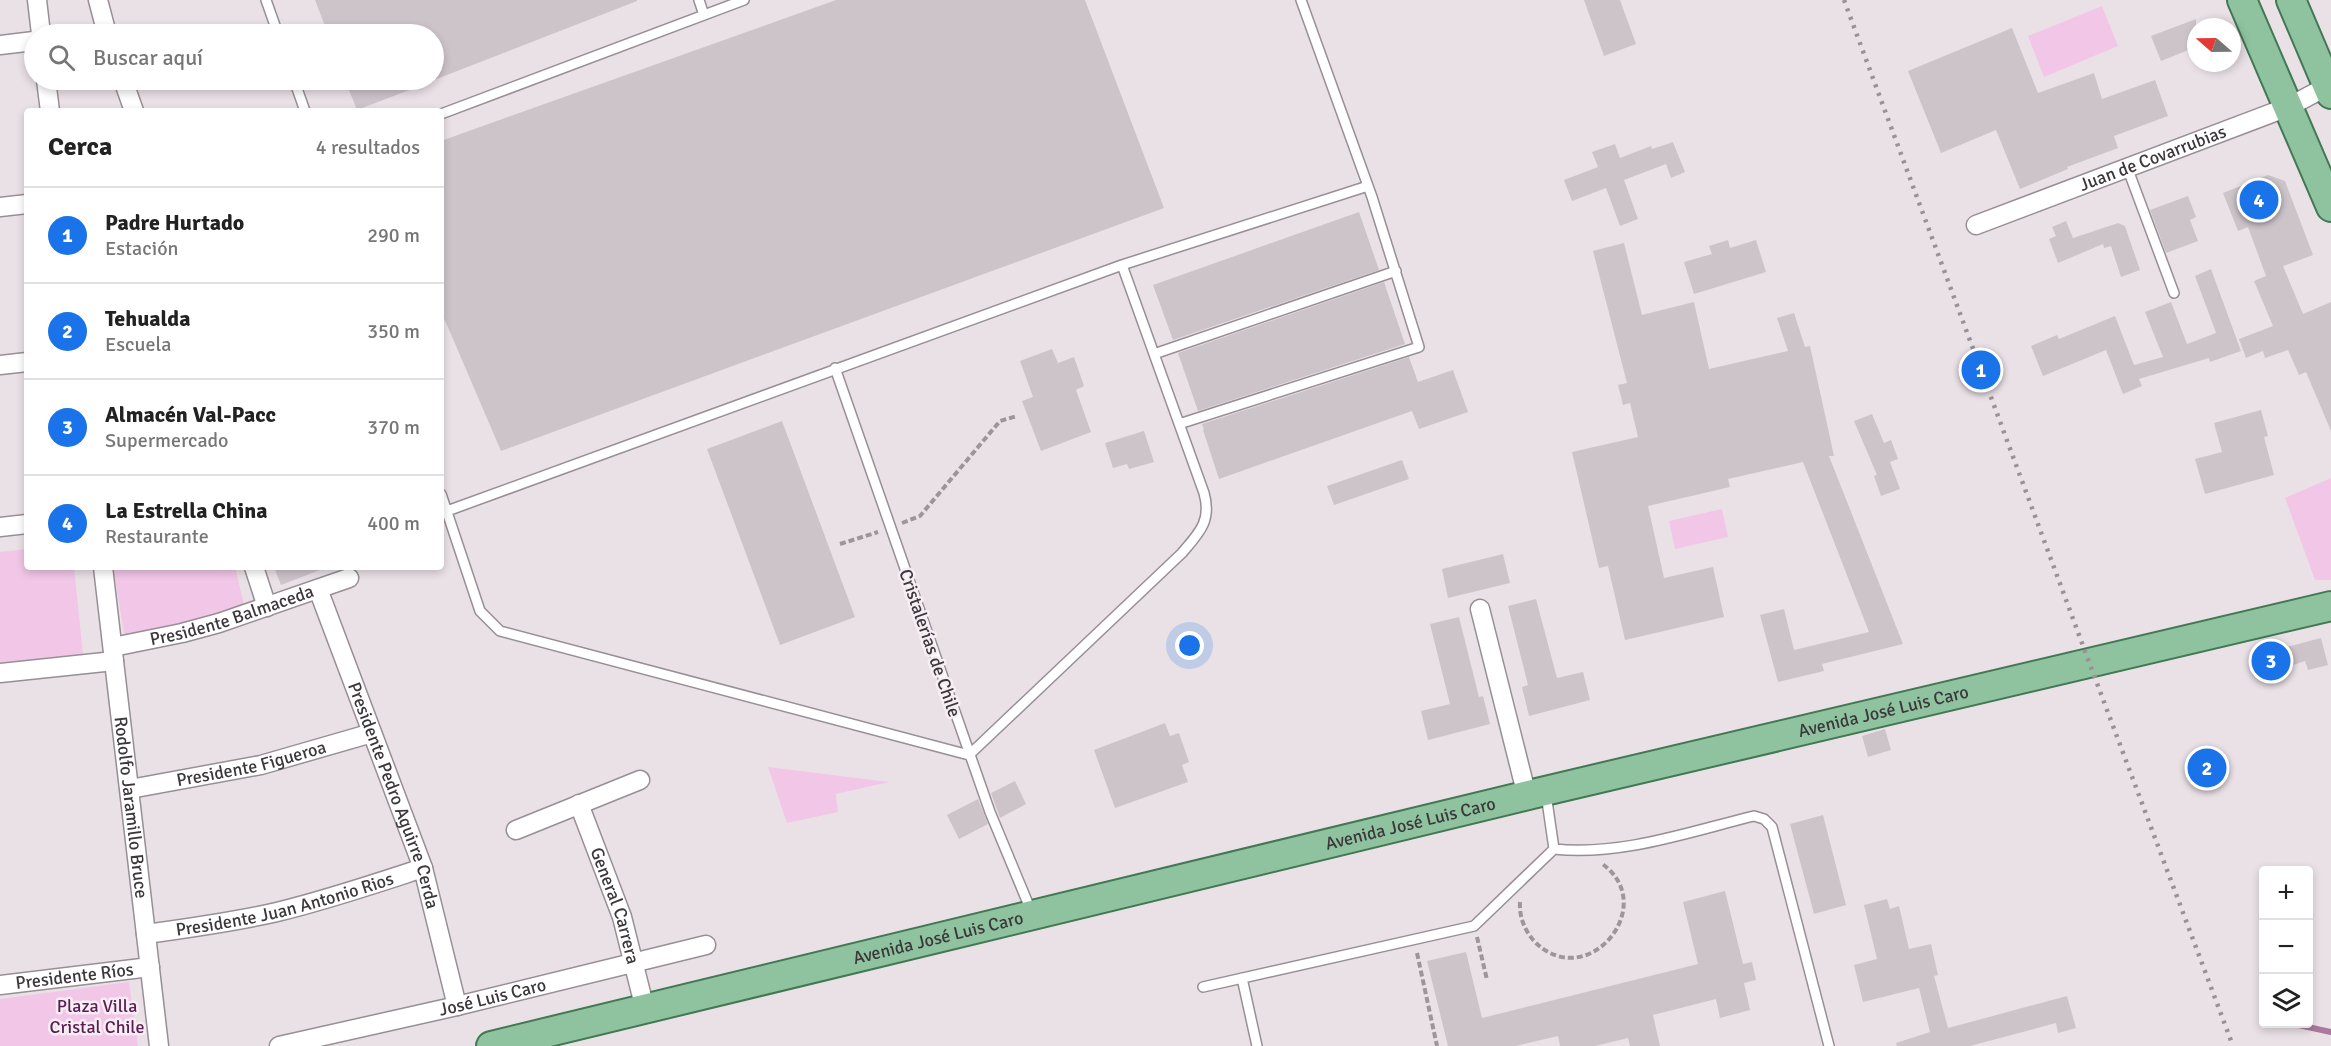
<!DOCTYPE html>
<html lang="es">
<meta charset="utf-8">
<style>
:root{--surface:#fff;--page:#f6f6f6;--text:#222;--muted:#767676;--line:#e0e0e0;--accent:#1a73e8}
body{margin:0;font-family:Signika,sans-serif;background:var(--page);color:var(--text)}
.controls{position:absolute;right:18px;bottom:18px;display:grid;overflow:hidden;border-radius:6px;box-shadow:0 3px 9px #0003}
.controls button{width:54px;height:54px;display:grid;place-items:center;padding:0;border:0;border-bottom:2px solid var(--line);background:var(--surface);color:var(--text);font:30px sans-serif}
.compass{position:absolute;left:2187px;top:18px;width:54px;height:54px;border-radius:50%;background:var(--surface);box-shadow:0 3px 9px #0003;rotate:290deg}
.you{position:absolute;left:1190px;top:646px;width:21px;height:21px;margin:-15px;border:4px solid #fff;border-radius:50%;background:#1a73e8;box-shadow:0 0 0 9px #1a73e833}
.badge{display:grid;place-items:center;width:39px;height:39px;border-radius:50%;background:var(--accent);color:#fff;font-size:20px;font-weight:700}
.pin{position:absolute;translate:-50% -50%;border:3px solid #fff;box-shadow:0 2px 6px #0006}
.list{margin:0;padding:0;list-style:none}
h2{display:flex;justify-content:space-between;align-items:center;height:78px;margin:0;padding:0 24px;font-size:26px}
h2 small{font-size:20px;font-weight:400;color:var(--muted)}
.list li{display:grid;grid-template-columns:39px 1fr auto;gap:18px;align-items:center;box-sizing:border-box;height:96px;padding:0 24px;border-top:2px solid var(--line)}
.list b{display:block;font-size:22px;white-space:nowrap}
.list p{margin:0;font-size:20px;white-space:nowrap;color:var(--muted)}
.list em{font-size:20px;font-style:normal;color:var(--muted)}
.icon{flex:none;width:33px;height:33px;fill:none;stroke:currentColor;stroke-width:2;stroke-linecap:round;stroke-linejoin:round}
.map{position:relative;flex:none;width:2331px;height:1046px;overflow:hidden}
.search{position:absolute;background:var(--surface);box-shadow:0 3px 9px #0003;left:24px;top:24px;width:420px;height:66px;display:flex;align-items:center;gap:15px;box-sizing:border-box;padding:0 21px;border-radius:33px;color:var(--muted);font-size:22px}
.panel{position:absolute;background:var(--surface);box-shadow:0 3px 9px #0003;left:24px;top:108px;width:420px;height:462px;border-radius:6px}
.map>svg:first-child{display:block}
.green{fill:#f2c6e7}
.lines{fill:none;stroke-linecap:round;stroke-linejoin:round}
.stream{stroke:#ab789f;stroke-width:6}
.building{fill:#cdc4ca}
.lane-casing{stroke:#978f95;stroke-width:12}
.street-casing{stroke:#978f95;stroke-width:21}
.primary-casing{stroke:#427853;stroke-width:32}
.path{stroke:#9c959a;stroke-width:4;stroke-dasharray:6 3;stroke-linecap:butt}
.lane{stroke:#fff;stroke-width:9}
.street{stroke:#fff;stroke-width:18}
.primary{stroke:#8fc3a0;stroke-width:28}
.rail{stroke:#989196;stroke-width:4.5;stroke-dasharray:3 6;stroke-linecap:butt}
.labels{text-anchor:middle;stroke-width:5;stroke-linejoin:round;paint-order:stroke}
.street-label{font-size:18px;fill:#3b373a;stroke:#f7eef5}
.park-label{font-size:18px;fill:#5b1c50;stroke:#f7eef5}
</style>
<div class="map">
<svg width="2331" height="1046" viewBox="0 0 2331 1046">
<rect width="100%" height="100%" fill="#eae1e7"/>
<path class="green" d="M2102,6L2118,46L2044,77L2028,36Z
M2331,478V580H2315L2285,498Z
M1722,509L1728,537L1675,549L1669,521Z
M27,549V567H74L83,655L0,664V552Z
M113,567H235L245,609L125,639Z
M768,767L889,782L836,794L838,812L787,823Z
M129,982L138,1046H0V999Z"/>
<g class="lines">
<path class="stream" d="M2294,1024L2331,1032"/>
</g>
<path class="building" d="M315,0H637V1L434,80V34H328Z
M836,0H1085L1164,208L501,451L441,311V141Z
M1584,0H1620L1636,44L1604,56Z
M2196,19V47L2161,61L2151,36Z
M2012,28L2038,93L2094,73L2102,99L2155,80L2168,116L2114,136L2118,148L2067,167L2068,169L2020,189L1996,130L1941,153L1908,71Z
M345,80H433V81L357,110Z
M1673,142L1685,172L1671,178L1666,164L1624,180L1638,219L1620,226L1606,188L1572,201L1564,180L1598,167L1592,152L1615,144L1620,158L1651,146L1652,149Z
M2268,175L2285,181L2313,255L2283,266L2303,314L2331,302V431L2306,372L2299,375L2288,350L2265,358L2263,351L2246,358L2239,339L2273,326L2254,281L2266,276L2248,227L2238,231L2223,193Z
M2188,196L2196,217L2190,220L2198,241L2166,253L2150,210Z
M1359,212L1379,270L1173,340L1153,285Z
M2066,221L2073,238L2118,223L2125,226L2140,270L2121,277L2111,246L2104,248L2103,244L2058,263L2049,239L2056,236L2052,227Z
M1728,240L1730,248L1756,240L1766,272L1694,294L1684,262L1712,254L1709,246Z
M1624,243L1642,315L1694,302L1709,369L1788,351L1777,318L1794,313L1805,347L1810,346L1834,456H1829L1903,644L1822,664L1824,671L1778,682L1760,615L1784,609L1794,650L1869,632L1803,462L1728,479L1730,487L1648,506L1664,578L1713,567L1724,617L1625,640L1608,566L1599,568L1572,452L1638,437L1630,403L1623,405L1618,385L1627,383L1593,251Z
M2211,269L2241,351L2210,362L2209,358L2139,379L2142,386L2123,394L2106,350L2043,376L2031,346L2057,335L2059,339L2115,316L2134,365L2163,357L2145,312L2171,302L2187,344L2216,333L2195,276Z
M1384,282L1405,344L1198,411L1178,353Z
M1052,349L1058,363L1074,357L1084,386L1076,390L1091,432L1041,451L1022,401L1033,397L1020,361Z
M1409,357L1418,382L1453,370L1468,412L1419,429L1412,411L1219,479L1203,430H1204L1202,424Z
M2261,410L2268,436L2264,437L2274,475L2205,494L2195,459L2222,452L2214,423Z
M1872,414L1884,443L1891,440L1898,459L1890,462L1900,489L1881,496L1874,476L1877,475L1854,421Z
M782,421L855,617L780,645L707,449Z
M1144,431L1154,462L1129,469L1127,464L1113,468L1105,443Z
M1402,460L1409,479L1334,505L1327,486Z
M1503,554L1510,583L1448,598L1442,569Z
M274,567H325V568L281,585Z
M1536,599L1557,678L1583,672L1590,700L1529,716L1522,687L1528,685L1508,606Z
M1459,617L1479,697L1483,696L1490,724L1428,740L1421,711L1450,704L1430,624Z
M2321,638L2328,665L2308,670L2305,661L2264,675L2257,655Z
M1165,723L1170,736L1179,733L1189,762L1182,765L1188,782L1115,808L1094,750Z
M1885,729L1891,750L1868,757L1862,736Z
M1015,781L1026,804L1000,818L991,793Z
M978,799L988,824L959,839L947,815Z
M1823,815L1846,905L1814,914L1790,824Z
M1725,891L1743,964L1752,962L1756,980L1744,983L1750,1010L1720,1018L1716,999L1653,1015L1660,1046H1630L1628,1038L1595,1046H1560L1558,1036L1516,1046H1448L1427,961L1466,952L1482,1018L1698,964L1683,902Z
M1887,899L1890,909L1899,906L1909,949L1931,944L1938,975L1934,976L1948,1028L2067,996L2076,1028L2058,1033L2056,1023L1970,1046H1897L1896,1043L1930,1032L1919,988L1863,1002L1854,965L1877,959L1864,905Z"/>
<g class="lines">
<defs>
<path id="lane" d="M266,0L278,34
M699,0L704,15
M294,80L305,111
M441,114L744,0
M2127,167L2174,293
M1154,354L1396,271
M835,368L990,812L1032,913
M1179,424L1419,347L1372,197L1301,0
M441,494L480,611L500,631L969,755L1182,553C1199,533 1212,521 1204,493L1122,265
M447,511L1122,265L1368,186
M1546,794L1554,849
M1242,978L1257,1046
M1203,987L1474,926L1554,849C1622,856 1688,832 1754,816L1764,819L1772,827L1829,1046"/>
<g id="street">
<path d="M37,0L41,34"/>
<path d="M98,0L107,34"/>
<path d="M0,45L34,41"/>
<path d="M46,80L50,111"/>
<path d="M123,80L134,111"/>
<path d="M0,207L27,204"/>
<path id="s1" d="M1976,225L2288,107L2328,86"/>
<path d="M0,365L27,362"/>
<path d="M0,527L27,524"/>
<path id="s2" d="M103,567L159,1046"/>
<path d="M254,567L267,607"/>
<path id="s3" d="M318,589L423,868L457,1006"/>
<path d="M1480,609L1527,796"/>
<path id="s4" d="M113,647L182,633L219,623L349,578"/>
<path d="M0,673L114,661"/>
<path id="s5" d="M130,789L261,765L372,733"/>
<path id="s6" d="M579,804L622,917L645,1009"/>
<path d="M516,830L640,780"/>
<path id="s7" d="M146,934C190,928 234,922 277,912C327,900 374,884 423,868"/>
<path id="s8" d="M0,985L150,967"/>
<path id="s9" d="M279,1046L457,1006L706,945"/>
</g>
<g id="primary">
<path d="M2242,0L2331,207"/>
<path d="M2291,0L2331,94"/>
<path id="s10" d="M491,1046L1545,791L2331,606"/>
</g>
</defs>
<use href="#lane" class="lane-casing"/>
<use href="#street" class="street-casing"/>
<use href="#primary" class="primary-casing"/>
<path class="path" d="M902,523L920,516L1000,421L1017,416
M840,544L878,532
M1520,902C1519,917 1525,932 1536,943C1589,993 1661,904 1601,863
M1477,937L1487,980
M1417,953L1437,1046"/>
<use href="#lane" class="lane"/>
<use href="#street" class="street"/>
<use href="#primary" class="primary"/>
<path class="rail" d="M1844,0L2089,662L2233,1046"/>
</g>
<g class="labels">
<g class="street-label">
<text dy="6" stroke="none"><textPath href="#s1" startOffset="189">Juan de Covarrubias</textPath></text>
<text dy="6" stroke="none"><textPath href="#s4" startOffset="123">Presidente Balmaceda</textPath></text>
<text transform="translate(930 643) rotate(71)" y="6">Cristalerías de Chile</text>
<text dy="6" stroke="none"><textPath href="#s10" startOffset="1432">Avenida José Luis Caro</textPath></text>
<text dy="6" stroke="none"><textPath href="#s5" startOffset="124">Presidente Figueroa</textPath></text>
<text dy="6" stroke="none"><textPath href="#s3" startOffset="220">Presidente Pedro Aguirre Cerda</textPath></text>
<text dy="6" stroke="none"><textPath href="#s2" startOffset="242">Rodolfo Jaramillo Bruce</textPath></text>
<text dy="6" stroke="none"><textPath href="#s10" startOffset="946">Avenida José Luis Caro</textPath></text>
<text dy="6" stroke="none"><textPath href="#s7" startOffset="142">Presidente Juan Antonio Rios</textPath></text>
<text dy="6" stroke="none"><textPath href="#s6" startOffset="108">General Carrera</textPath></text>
<text dy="6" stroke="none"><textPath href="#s10" startOffset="460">Avenida José Luis Caro</textPath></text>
<text dy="6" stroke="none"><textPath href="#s8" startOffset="75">Presidente Ríos</textPath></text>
<text dy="6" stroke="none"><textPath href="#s9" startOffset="219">José Luis Caro</textPath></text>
</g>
<g class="park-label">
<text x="97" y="1012">Plaza Villa<tspan x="97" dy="21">Cristal Chile</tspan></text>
</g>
</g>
</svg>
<div class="controls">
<button>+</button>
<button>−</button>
<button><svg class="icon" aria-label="layers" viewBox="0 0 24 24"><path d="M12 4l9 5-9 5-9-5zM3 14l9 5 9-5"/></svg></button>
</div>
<svg class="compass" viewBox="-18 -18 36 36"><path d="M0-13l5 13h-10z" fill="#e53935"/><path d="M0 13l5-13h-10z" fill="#767676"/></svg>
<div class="you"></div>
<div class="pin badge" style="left:1981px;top:370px">1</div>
<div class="pin badge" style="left:2207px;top:768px">2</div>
<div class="pin badge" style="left:2271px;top:661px">3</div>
<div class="pin badge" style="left:2259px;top:200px">4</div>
<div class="search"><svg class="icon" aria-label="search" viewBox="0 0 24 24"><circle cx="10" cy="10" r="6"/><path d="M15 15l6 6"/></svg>Buscar aquí</div>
<section class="panel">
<h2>Cerca<small>4 resultados</small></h2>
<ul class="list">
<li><span class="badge">1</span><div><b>Padre Hurtado</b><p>Estación</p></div><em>290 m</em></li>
<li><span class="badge">2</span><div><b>Tehualda</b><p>Escuela</p></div><em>350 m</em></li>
<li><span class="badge">3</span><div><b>Almacén Val-Pacc</b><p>Supermercado</p></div><em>370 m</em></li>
<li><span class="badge">4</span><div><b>La Estrella China</b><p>Restaurante</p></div><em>400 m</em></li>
</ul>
</section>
</div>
